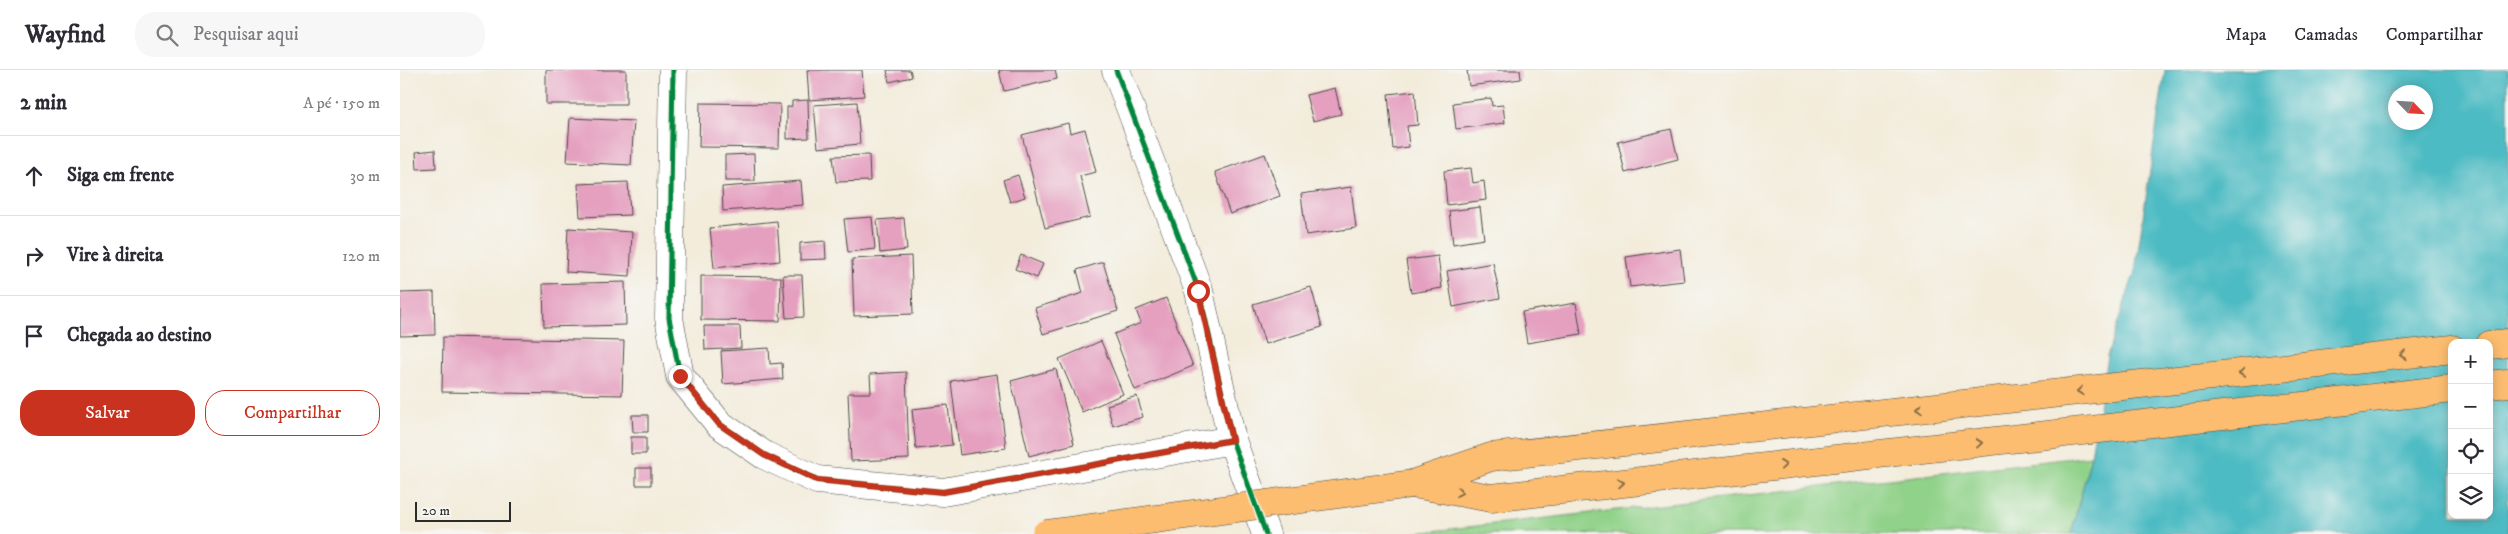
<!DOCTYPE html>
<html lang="pt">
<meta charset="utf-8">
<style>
:root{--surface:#fff;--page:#f7f7f7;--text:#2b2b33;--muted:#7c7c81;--line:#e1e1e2;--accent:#c8321e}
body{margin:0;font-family:"IM FELL DW Pica",serif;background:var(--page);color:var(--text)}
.controls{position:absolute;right:15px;bottom:15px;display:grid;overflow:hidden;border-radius:10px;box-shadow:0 2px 12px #0003}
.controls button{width:45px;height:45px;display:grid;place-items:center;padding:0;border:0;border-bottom:1px solid var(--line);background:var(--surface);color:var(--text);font:25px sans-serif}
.compass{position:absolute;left:1988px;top:15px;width:45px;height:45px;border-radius:50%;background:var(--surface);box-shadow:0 2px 12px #0003;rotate:115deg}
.scale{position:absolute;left:15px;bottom:12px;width:96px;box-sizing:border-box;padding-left:5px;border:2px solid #2b2b2b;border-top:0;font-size:14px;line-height:18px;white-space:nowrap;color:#2b2b2b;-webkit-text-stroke:4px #f6f6f2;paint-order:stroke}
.stop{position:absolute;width:15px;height:15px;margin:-11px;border:4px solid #c8321e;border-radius:50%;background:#fff}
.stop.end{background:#c8321e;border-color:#fff;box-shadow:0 1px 5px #0008}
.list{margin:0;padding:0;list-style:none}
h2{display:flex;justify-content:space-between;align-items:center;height:65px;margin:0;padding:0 20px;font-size:21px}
h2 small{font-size:16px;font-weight:400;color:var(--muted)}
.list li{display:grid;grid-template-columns:32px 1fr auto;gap:15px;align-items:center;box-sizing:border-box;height:80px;padding:0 20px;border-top:1px solid var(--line)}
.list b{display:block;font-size:19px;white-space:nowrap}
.list em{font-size:16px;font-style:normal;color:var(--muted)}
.actions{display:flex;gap:10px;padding:15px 20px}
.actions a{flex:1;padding:11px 0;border:1px solid var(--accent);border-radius:20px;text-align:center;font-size:18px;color:var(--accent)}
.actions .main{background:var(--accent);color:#fff}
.icon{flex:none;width:28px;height:28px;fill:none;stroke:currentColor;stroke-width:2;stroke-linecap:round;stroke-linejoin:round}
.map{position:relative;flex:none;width:2108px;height:464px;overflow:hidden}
header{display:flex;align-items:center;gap:30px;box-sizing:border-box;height:70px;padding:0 25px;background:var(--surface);border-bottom:1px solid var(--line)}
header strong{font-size:24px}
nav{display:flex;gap:28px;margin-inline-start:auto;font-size:18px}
.search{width:350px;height:45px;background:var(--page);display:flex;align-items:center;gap:12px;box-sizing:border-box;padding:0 18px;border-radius:20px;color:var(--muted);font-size:19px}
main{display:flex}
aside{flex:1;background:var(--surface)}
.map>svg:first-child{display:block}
.green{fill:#90d289;stroke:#5e7e5a}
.water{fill:#4dbbc3;stroke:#3c7377;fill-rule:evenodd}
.building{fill:#e5a0c0}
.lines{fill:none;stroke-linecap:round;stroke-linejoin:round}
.minor-casing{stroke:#494845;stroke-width:29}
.primary-casing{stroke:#494845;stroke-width:29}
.minor{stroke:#fff;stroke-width:28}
.primary{stroke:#fcbd6f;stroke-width:28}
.primary-bridge-casing{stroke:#494845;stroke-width:29;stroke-linecap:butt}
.primary-bridge{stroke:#fcbd6f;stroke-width:28}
.cycleway-casing{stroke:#f6f6f2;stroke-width:8}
.cycleway{stroke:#00873e;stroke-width:5}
.oneway{stroke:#896d4a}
.route{stroke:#c8321e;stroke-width:6}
</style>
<header>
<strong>Wayfind</strong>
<div class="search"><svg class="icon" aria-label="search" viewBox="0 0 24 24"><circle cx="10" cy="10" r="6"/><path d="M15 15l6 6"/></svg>Pesquisar aqui</div>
<nav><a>Mapa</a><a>Camadas</a><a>Compartilhar</a></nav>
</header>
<main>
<aside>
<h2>2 min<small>A pé · 150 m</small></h2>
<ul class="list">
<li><svg class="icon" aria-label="ahead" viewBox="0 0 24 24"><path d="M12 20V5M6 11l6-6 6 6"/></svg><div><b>Siga em frente</b></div><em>30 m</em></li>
<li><svg class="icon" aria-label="right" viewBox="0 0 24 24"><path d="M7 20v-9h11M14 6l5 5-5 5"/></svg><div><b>Vire à direita</b></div><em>120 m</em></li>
<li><svg class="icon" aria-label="arrive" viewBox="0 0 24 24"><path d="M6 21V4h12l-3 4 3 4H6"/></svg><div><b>Chegada ao destino</b></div></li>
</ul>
<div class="actions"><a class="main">Salvar</a><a>Compartilhar</a></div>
</aside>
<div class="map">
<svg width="2108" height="464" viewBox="0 0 2108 464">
<rect width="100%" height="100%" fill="#f6f6f2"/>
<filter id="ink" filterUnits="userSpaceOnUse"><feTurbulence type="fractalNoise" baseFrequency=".02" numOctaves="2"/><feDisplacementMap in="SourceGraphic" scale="10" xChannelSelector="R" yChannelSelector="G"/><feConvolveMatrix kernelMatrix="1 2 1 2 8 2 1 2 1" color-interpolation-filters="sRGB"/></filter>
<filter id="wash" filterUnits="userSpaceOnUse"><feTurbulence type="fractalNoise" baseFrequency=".0096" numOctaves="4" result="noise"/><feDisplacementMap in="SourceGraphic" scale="20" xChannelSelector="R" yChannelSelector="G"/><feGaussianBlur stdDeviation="1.12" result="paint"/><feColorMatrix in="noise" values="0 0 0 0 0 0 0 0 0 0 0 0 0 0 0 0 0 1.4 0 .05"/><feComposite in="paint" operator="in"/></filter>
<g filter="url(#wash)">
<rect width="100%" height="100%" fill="#f3ecdb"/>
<path class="green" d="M1691,386L1671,464H1006Z"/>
<path class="water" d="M1765,0H2108V464H1671L1691,386L1707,286L1735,201ZM1996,22H2026V52H1996ZM2052,273H2089V445H2052Z"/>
<g id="blocks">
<path class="building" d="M146,0H226V34H146Z
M407,0H462L464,26L409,30Z
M487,0H510L512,7L489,12Z
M599,0H655L657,9L604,21Z
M1067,0H1120L1121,9L1069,16Z
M935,18L941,44L913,51L906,25Z
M1015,21L1018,55L1007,56L1009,77L993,79L988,24Z
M1091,28L1092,36L1103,35L1105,53L1056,59L1053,33Z
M408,30L409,68L387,69V37L392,36V31Z
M457,32L460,74L418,78L414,35Z
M300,33L380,34L379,78L299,77Z
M170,48L234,51L231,95L167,92Z
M668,53L670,63L685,59L696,102L680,106L690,147L645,158L622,65Z
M1271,59L1278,89L1225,103L1218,72Z
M35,80L36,98L17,99L16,82Z
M354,84L355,111H325V85Z
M865,84L880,126L830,144L815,102Z
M469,85L470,111L436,112L433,86Z
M1071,98L1073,113L1084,111L1086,130L1047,135L1044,101Z
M618,105L625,127L610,132L603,110Z
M401,111L403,135L323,141L322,117Z
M228,112L230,145L180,147L178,114Z
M951,117L956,158L906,165L901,124Z
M1080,137L1084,169L1053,174L1049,141Z
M472,147L475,179L448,182L444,149Z
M504,148L507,180L480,183L477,150Z
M377,151L380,191L314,198L310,158Z
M168,158L232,162L230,206L166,202Z
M425,171L426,189L400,190V173Z
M1280,179L1284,211L1230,217L1226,187Z
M621,185L643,194L637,208L615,199Z
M511,186L513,244L454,246L452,189Z
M1038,186L1042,218L1011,223L1006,190Z
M703,192L718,241L643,264L635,238L683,223L677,200Z
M1093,193L1100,228L1053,237L1047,201Z
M383,205H402L404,247L386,248Z
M301,206L381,207L380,251L301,250Z
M225,212L226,255L144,257L143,214Z
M911,217L922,257L865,274L853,234Z
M34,222L35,265L0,266V223Z
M766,228L793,296L735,320L714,264L741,253L736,240Z
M1176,233L1181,264L1127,273L1122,242Z
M304,256H340L341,278L305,280Z
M43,267L224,271L222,325L42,322Z
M701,271L723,324L682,342L659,289Z
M369,278L370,294L382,293L383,309L323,314L321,281Z
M656,299L674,374L629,386L611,311Z
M506,302L509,389L451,391L448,323H471L470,304Z
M597,304L606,378L560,385L551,311Z
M737,326L743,347L713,356L707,335Z
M548,335L552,375L516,379L512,339Z
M232,345H248V362H233Z
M231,367H246V384H231Z
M236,398H251V415H236Z"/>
</g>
</g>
<g filter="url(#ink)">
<use href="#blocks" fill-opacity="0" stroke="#494845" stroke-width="1"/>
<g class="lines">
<defs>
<path id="minor" d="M273,0L269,248L280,306L319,354L364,385L417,410L543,422L832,370
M716,0L799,221L832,370L866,464"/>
<path id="primary" d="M2089,275L2108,273
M2089,315L2108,313
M1012,414L1091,387L2052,279
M1014,414L1091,428L2052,319"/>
</defs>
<use href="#minor" class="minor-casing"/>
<use href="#primary" class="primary-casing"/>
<use href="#minor" class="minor"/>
<use href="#primary" class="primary"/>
<defs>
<path id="primary-bridge" d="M646,464L1012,414"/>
</defs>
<use href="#primary-bridge" class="primary-bridge-casing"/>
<use href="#primary-bridge" class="primary-bridge"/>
<defs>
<path id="cycleway" d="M273,0L269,248L280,306L319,354L364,385L417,410L543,422L832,370
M716,0L799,221L832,370L866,464"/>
</defs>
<use href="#cycleway" class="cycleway-casing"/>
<use href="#cycleway" class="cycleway"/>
</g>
<defs><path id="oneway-chevron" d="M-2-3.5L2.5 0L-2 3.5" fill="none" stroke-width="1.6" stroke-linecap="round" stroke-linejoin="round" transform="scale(1.25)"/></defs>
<g class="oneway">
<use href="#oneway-chevron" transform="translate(2003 285) rotate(174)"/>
<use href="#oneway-chevron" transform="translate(1842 303) rotate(174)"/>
<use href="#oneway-chevron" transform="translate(1680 321) rotate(174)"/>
<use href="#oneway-chevron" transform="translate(1519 339) rotate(174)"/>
<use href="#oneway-chevron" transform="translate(1579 373) rotate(-6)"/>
<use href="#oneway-chevron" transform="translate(1383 395) rotate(-6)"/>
<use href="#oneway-chevron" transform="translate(1221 413) rotate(-6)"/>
<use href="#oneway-chevron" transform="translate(1060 422) rotate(10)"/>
</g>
</g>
<g class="lines" filter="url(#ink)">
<path class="route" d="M280,306L319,354L364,385L417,410L543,422L832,370L798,221"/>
</g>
</svg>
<div class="controls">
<button>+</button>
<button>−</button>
<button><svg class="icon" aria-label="locate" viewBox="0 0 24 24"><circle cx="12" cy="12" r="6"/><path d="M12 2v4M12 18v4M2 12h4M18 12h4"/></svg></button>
<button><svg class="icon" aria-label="layers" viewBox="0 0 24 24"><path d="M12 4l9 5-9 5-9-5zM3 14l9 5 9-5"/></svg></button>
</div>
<svg class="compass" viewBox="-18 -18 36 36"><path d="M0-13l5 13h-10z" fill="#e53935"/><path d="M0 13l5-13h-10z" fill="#7c7c81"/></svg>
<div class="scale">20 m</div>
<div class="stop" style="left:798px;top:221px"></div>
<div class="stop end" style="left:280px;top:306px"></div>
</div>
</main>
